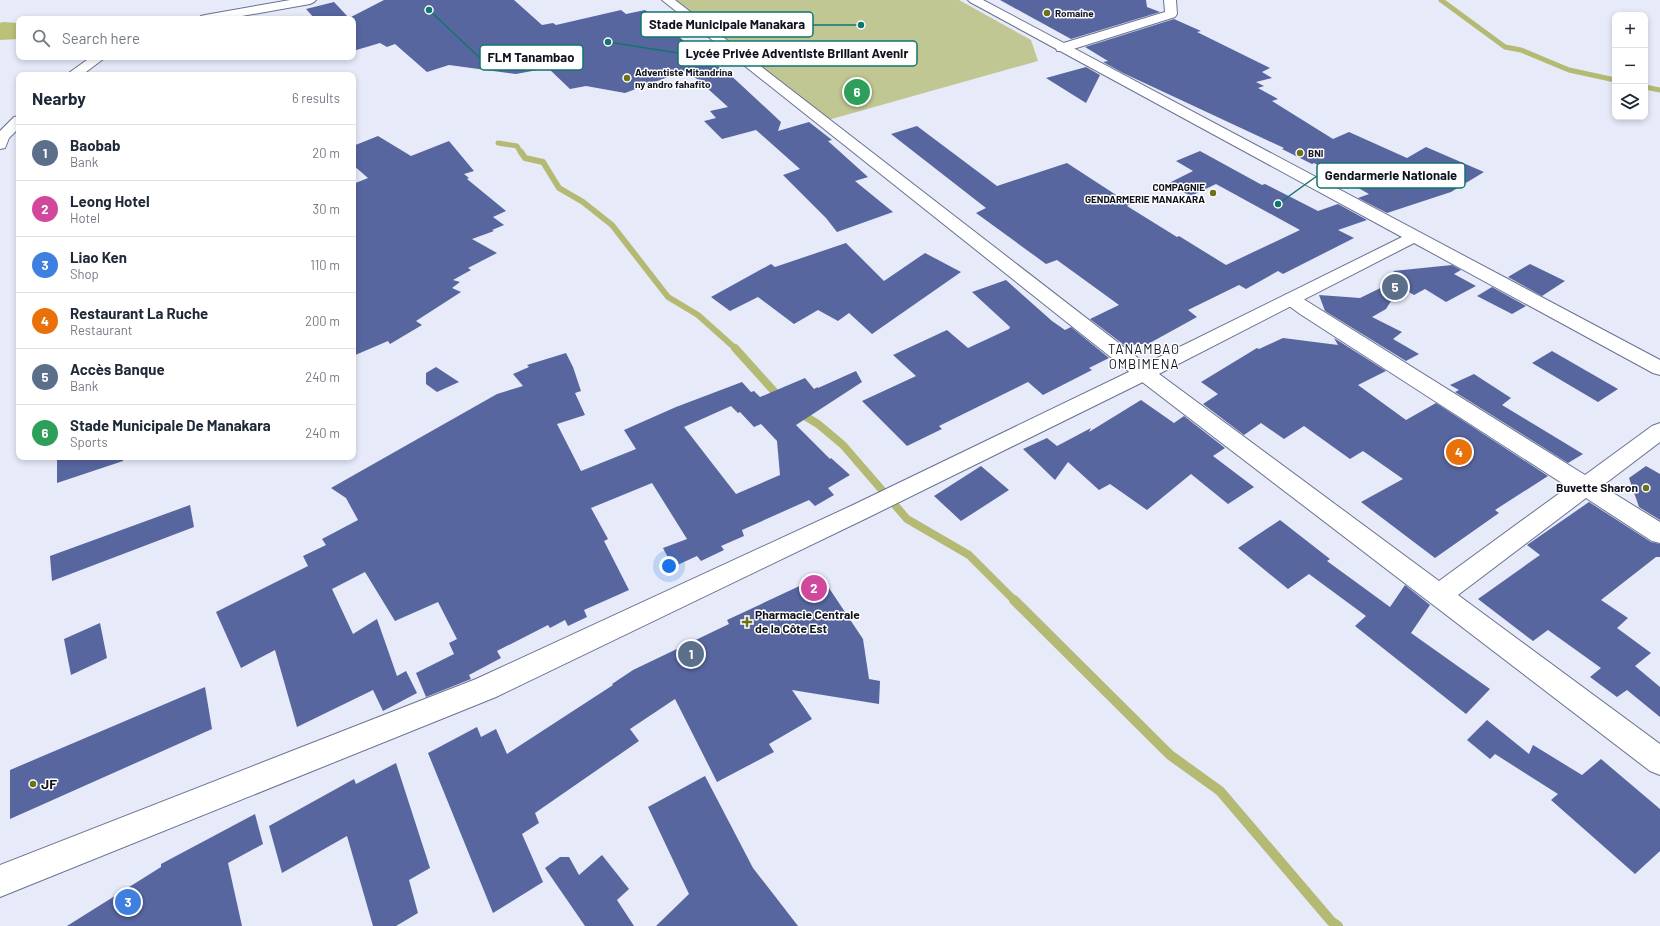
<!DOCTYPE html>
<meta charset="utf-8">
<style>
:root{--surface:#fff;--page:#f6f6f7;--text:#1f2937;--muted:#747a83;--line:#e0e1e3;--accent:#6d7218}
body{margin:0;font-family:Barlow,sans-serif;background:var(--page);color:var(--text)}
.controls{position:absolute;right:12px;top:12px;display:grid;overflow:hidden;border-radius:8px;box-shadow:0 2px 6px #0003}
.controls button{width:36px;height:36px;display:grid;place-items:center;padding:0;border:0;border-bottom:1px solid var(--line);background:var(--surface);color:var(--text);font:20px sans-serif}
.you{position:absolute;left:669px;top:566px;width:14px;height:14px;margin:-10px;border:3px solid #fff;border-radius:50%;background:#1a73e8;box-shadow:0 0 0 6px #1a73e833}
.badge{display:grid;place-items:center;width:26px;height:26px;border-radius:50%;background:var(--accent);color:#fff;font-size:13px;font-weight:700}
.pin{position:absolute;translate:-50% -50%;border:2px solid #fff;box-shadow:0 1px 4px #0006}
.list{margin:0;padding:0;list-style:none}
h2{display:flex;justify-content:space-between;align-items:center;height:52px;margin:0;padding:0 16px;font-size:17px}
h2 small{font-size:13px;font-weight:400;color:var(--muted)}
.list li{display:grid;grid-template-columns:26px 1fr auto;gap:12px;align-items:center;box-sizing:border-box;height:56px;padding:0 16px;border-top:1px solid var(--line)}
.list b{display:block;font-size:15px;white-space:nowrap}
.list p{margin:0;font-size:13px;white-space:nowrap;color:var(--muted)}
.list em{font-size:13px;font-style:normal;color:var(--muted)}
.icon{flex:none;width:22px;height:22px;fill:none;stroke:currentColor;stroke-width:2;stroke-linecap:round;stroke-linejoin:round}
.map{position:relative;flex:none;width:1660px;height:926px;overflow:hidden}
.search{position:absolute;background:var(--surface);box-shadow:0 2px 6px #0003;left:16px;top:16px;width:340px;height:44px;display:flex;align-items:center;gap:10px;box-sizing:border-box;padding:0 14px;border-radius:8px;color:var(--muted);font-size:15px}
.panel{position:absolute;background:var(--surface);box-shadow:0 2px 6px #0003;left:16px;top:72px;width:340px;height:388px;border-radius:8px}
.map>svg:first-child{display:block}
.green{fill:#c1c793}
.forest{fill:#bbc179}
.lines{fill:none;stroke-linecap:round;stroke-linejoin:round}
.stream-far3{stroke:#b4ba73;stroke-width:5}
.stream-far2{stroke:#b4ba73;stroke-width:6}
.stream-far1{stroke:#b4ba73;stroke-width:8}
.stream{stroke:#b4ba73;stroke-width:10}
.building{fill:#5866a0;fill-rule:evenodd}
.street-casing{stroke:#697291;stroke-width:2}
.secondary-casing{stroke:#697291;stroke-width:2}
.street{fill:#fff;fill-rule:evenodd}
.secondary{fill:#fff;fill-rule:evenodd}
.poi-dot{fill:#6d7218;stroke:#fff;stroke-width:1.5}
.labels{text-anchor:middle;stroke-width:3;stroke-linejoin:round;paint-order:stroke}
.far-poi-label{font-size:10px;font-weight:bold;fill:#111420;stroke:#fff;text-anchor:start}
.poi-label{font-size:12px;font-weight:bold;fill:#111420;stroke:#fff;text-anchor:end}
.neighbourhood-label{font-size:13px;letter-spacing:1px;fill:#111420;stroke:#fff}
.near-poi-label{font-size:14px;font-weight:bold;fill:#111420;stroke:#fff;text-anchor:start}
.leader{fill:none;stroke:#0f766e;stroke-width:1.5}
.callout-dot{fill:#0f766e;stroke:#fff;stroke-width:1.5}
.callout{fill:#fff;stroke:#0f766e;stroke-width:1.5}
.callout-label{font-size:13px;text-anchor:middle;font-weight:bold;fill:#111420}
</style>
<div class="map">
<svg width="1660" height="926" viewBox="0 0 1660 926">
<rect width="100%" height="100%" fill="#e6eaf9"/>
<path class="green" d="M673,0H959L1031,40L1038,61L821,122Z"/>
<path class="forest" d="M3,22L19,23V39L0,40V23Z"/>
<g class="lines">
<path class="stream-far3" d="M1441,0L1505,47L1521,50L1569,70L1615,80
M1645,87L1660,90
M498,143L517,146L521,153"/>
<path class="stream-far2" d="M521,152L525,158L543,162L559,188L583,202L612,225L668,297L698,315L736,349"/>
<path class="stream-far1" d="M735,348L781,399
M798,412L818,424L843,445L907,519L969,555L1015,601"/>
<path class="stream" d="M1014,600L1170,755L1220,791L1331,921L1338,926"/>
</g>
<path class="building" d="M384,0H514L542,25L553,23L556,25L621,10L626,14L645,10L698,52L690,54L725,70L781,122L778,131L809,122L832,140L828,141L868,177L855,181L893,212L837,232L826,218L783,175L800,169L756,130L722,139L704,121L716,118L710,111L728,107L687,70L625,93L586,86L570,89L548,68L516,74L449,65L427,72L395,44L387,47L380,43L353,51V19H315L306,9L334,2L349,18Z
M1000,0H1146L1147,7L1160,12L1071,39Z
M1174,19L1201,31L1197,32L1270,68L1262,72L1272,78L1256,82L1264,86L1258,88L1278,99L1272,101L1333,139L1349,132L1407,158L1426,147L1484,172L1451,192L1387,213L1358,198L1369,194L1314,163L1312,164L1282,149L1284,148L1123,73L1103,62L1108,61L1085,47Z
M1086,67L1100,75L1086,103L1046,78Z
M917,126L997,186L1067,163L1130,204L1127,206L1177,237L1179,236L1226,265L1300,230L1216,184L1191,196L1167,184L1193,171L1176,161L1200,151L1262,185L1265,184L1318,211L1338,204L1367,220L1338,230L1354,238L1283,274L1278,271L1246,289L1239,285L1188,310L1197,317L1148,344H1136L1128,348L1090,319L1119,305L1057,260L1046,264L976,213L986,208L891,134Z
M378,136L411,156L449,141L474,171L464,174L469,178L467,179L506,211L493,217L504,225L492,230L494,231L472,239L497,253L468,268L471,270L453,280L460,282L452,288L461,292L416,321L422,325L390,344L388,341L353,356V184L368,178L353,165V146Z
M846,243L884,281L925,253L961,272L872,334L849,313L838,321L818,310L794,324L758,297L730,311L711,297L771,264L775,267Z
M1530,264L1565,281L1542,296L1508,277Z
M1452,265L1461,270L1454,274L1476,286L1446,302L1425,289L1414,295L1400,287L1386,309L1372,317L1402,332L1393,339L1419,354L1406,361L1325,311L1319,295L1360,298L1403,277L1393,271Z
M1006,280L1052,321L1065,330L1071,327L1109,358L1089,368L1092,370L1043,395L1028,382L939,426L942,429L907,446L862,401L916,376L893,355L947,330L968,348L1009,329L1010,327L972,292Z
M1492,287L1526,306L1512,314L1477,296Z
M1283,338L1338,345L1334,338L1386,371L1358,385L1406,420L1436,403L1548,476L1495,510L1499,513L1435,558L1361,502L1403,479L1363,451L1350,459L1304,426L1284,439L1261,423L1244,435L1203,404L1218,394L1201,382L1257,348L1259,349Z
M1552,351L1618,389L1598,402L1532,363Z
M566,353L573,367L581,391L575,393L585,415L557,424L581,471L636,449L624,430L676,407L742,382L751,392L754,391L760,397L805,378L814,389L818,387V388L856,371L862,382L796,425L830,459L831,458L850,475L828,488L834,495L815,506L809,500L742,530L744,536L721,546L724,550L701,561L697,556L673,567L663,548L687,539L652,483L591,508L608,539L604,541L629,590L584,610L587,617L568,626L565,620L550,628L548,625L497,651L501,658L469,675L471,679L426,697L416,673L454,654L449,643L457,639L438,602L395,621L365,572L332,589L353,634L377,619L397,676L406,671L417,693L383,711L373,690L297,727L275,650L241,668L216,612L308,566L303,556L326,545L322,539L358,520L346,498L331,488L497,394L523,386L513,374L529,367L527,365ZM731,406L738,413L740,412L754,427L761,424L777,441L780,475L736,494L684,427Z
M436,367L459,382L437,392L426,384V373Z
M1474,374L1511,398L1502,405L1583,454L1568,463L1455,392L1459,390L1450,385Z
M1141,400L1174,423L1184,416L1225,448L1213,456L1254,487L1228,504L1191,474L1147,510L1110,484L1099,490L1068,462L1055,480L1023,449L1047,438L1057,446L1091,428L1089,432Z
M57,457H123V461L57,483Z
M981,466L1009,490L961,521L934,496Z
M1646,466L1660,474V520L1639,507L1629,478Z
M1589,502L1651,542L1660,544V557H1656L1601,600L1628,618L1617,628L1651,653L1635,666L1660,687V717L1627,690L1617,697L1590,677L1601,668L1548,630L1533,641L1478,599L1540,555L1527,545Z
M190,505L194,527L52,581L50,556Z
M1280,520L1330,559L1327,561L1390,607L1405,585L1430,605L1411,633L1490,689L1466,714L1355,626L1366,616L1309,574L1288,589L1238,548Z
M821,576L863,639L869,679L880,681L879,704L792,690L812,719L769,744L774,752L717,782L675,699L630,729L639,741L535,813L539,823L522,834L543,882L493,913L428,753L477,727L481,737L496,729L507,754L613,685L612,684L633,670L729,624L727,620Z
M100,623L107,658L71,675L64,639Z
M205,687L212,729L10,819V770Z
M1487,720L1529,754L1533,745L1582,775L1601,759L1660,809V851L1635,874L1551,800L1558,794L1495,754L1490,759L1467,740Z
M396,763L430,868L409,880L418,913L396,926H373L347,836L282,873L269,826L354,779L356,784Z
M705,776L753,868L798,926H656L689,894L648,807Z
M255,814L263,844L228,863L242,926H67L161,867V864Z
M602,855L629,889L617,900L634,926H585L545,868L560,857H569L579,875Z"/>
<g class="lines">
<defs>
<path id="street" d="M662,0H675L1151,368L1439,581L1568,487L1300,314L1285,303L1282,299L1285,295L1291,293L1297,295L1585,475L1652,426L1660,423V442L1602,486L1660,522V543L1652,541L1586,498L1458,595L1660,744V775L1650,771L1137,378Z
M1164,0H1176L1177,14L1175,17L1067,51H1057L1056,48L1057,45L1165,12Z"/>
<path id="secondary" d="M290,0H316L314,2L310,4L225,19H199L201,16L205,15Z
M968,0H983L1660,360V375L1653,373L1414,243L1151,378L869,517L496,697L0,897V865L476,679L853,505L1137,368L1402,237L970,2Z
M91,57H106L82,75H66Z
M19,116V128L9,138L5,148L0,149V131L14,117Z"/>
</defs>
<use href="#street" class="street-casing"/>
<use href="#secondary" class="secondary-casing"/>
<use href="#street" class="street"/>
<use href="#secondary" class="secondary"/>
</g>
<g class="poi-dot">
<circle cx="1047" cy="13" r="4"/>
<circle cx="627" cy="78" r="4"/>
<circle cx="1300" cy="153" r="4"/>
<circle cx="1213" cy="193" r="4"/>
<circle cx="1646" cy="488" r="4"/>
<path d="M745 616h4v4h4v4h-4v4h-4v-4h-4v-4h4z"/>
<circle cx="33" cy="784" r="4"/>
</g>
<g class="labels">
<g class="far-poi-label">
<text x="1055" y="17">Romaine</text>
<text x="635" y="76">Adventiste Mitandrina<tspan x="635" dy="12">ny andro fahafito</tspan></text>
<text x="1308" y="157">BNI</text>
<text x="1205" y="191" text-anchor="end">COMPAGNIE<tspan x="1205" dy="12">GENDARMERIE MANAKARA</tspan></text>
</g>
<g class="poi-label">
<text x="1638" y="492">Buvette Sharon</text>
<text x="755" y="619" text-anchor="start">Pharmacie Centrale<tspan x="755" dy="14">de la Côte Est</tspan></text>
</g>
<g class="neighbourhood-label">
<text x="1144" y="354">TANAMBAO<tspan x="1144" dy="15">OMBIMENA</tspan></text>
</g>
<g class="near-poi-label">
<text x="41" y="789">JF</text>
</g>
</g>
<path class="leader" d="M861 25L813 25M608 42L678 53M429 10L480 58M1278 204L1317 176"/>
<g class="callout-dot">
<circle cx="861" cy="25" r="4"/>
<circle cx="608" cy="42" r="4"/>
<circle cx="429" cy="10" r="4"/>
<circle cx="1278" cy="204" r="4"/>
</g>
<g class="callout">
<rect x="641" y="12" width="172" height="25" rx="4"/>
<rect x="678" y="41" width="239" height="25" rx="4"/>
<rect x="480" y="45" width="103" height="25" rx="4"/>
<rect x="1317" y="163" width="148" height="25" rx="4"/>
</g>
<g class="callout-label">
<text x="727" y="29">Stade Municipale Manakara</text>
<text x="797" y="58">Lycée Privée Adventiste Brillant Avenir</text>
<text x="531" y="62">FLM Tanambao</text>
<text x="1391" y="180">Gendarmerie Nationale</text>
</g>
</svg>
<div class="controls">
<button>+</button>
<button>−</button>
<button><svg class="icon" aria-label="layers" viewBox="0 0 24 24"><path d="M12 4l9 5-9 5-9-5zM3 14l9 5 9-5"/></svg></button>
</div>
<div class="you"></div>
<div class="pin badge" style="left:691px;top:654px;background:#5c6f8a">1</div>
<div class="pin badge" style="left:814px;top:588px;background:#d1479c">2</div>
<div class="pin badge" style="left:128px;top:902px;background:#3f7fe0">3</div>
<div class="pin badge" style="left:1459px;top:452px;background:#e8710a">4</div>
<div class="pin badge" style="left:1395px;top:287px;background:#5c6f8a">5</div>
<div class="pin badge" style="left:857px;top:92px;background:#2e9e5b">6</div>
<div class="search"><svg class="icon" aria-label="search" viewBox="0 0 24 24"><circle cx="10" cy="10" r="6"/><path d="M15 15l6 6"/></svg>Search here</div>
<section class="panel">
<h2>Nearby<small>6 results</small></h2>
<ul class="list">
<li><span class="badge" style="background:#5c6f8a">1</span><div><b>Baobab</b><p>Bank</p></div><em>20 m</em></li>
<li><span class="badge" style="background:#d1479c">2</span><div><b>Leong Hotel</b><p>Hotel</p></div><em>30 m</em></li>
<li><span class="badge" style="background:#3f7fe0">3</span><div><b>Liao Ken</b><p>Shop</p></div><em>110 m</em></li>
<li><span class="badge" style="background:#e8710a">4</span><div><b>Restaurant La Ruche</b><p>Restaurant</p></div><em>200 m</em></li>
<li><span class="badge" style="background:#5c6f8a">5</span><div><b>Accès Banque</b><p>Bank</p></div><em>240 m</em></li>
<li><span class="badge" style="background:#2e9e5b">6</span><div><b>Stade Municipale De Manakara</b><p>Sports</p></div><em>240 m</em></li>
</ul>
</section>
</div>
